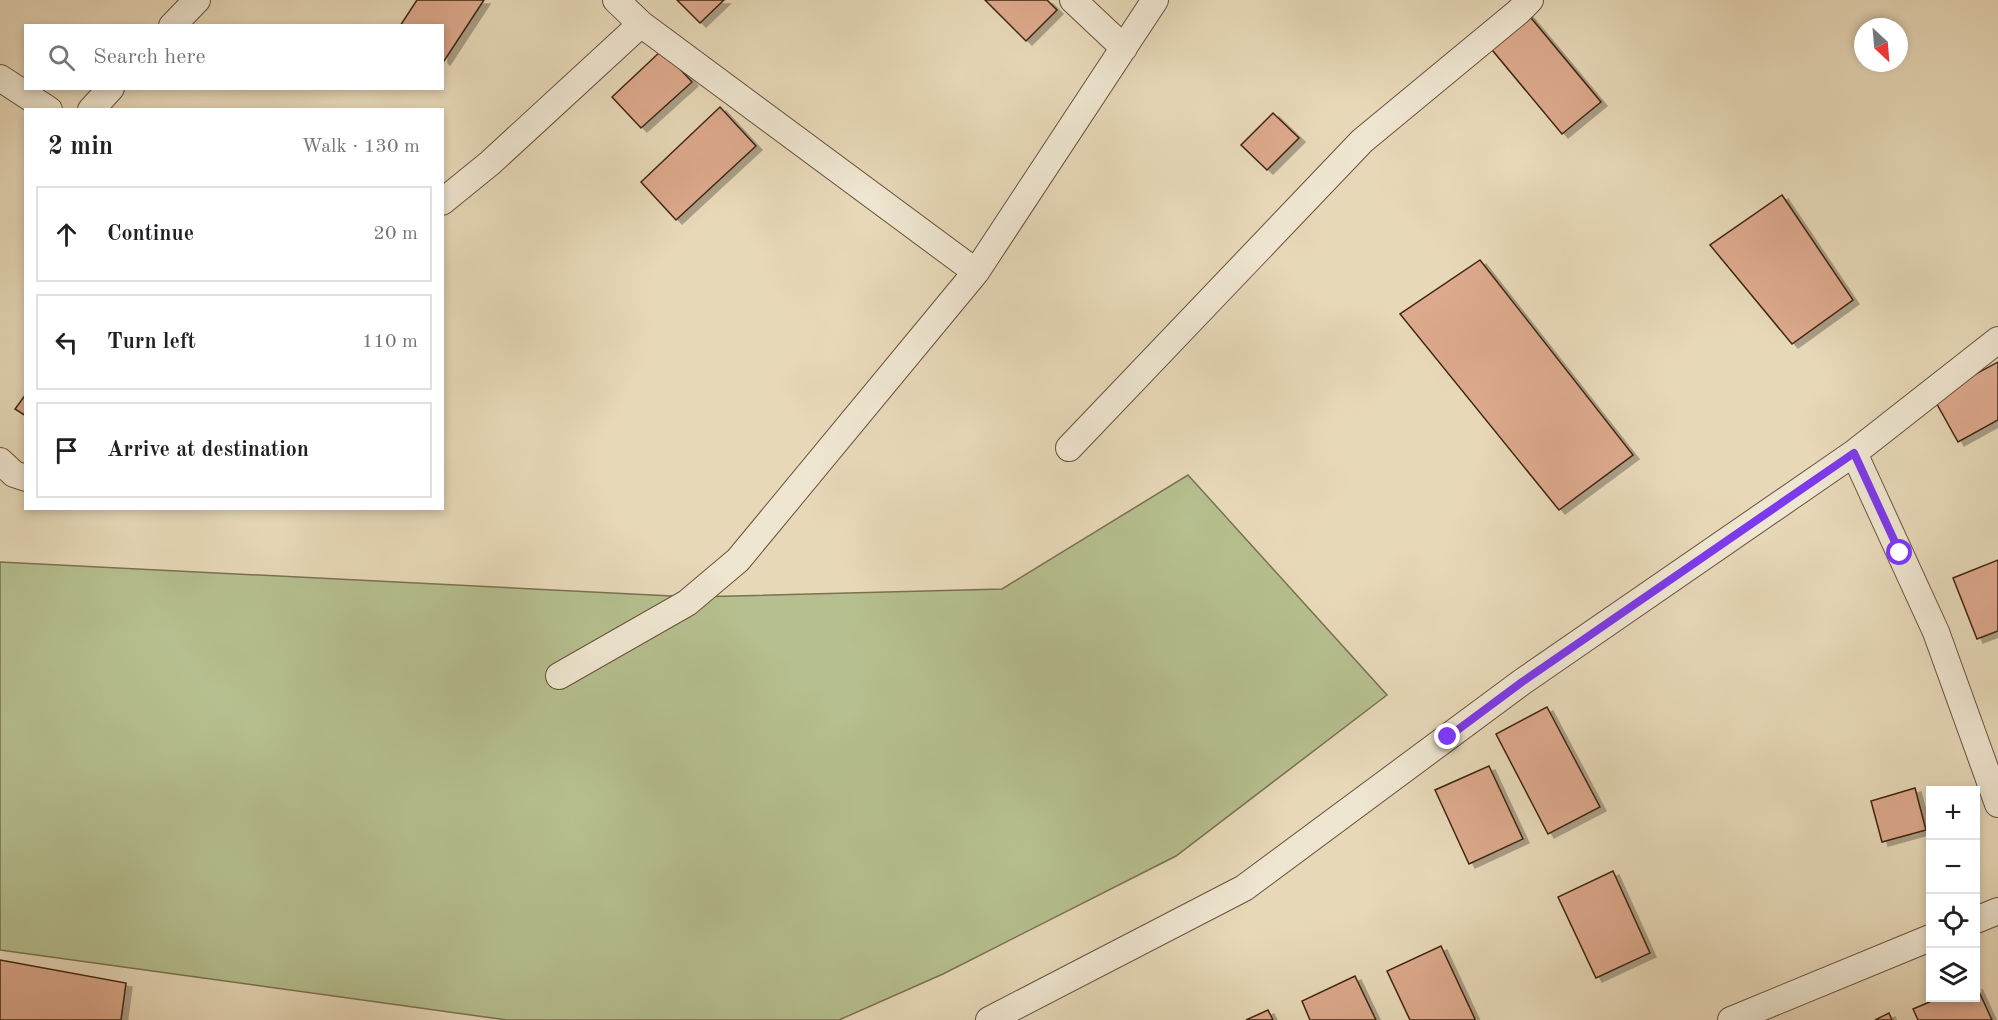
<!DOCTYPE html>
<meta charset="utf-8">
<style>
:root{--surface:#fff;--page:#f6f6f6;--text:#202124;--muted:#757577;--line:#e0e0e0}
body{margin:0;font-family:"Old Standard TT",serif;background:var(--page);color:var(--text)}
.controls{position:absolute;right:18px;bottom:18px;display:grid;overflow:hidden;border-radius:0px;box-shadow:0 3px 9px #0003}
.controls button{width:54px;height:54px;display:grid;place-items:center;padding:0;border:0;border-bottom:2px solid var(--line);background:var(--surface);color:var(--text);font:30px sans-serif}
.compass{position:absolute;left:1854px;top:18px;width:54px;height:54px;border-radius:50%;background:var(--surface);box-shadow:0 3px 9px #0003;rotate:154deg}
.stop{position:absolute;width:18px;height:18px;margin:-14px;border:4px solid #7c3aed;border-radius:50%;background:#fff}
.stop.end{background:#7c3aed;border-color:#fff;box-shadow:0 2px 6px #0008}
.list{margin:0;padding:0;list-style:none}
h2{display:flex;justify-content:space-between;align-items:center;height:78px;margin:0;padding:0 24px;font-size:26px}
h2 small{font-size:20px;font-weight:400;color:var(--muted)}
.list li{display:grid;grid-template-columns:39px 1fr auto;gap:18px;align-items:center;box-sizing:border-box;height:96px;margin:0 12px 12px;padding:0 12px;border:2px solid var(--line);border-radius:0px}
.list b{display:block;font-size:22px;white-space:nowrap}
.list em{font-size:20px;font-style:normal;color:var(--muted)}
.icon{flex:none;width:33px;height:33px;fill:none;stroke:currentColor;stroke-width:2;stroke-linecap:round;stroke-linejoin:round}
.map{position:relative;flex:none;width:1998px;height:1020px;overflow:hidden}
.search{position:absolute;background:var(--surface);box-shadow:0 3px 9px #0003;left:24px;top:24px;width:420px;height:66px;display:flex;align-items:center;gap:15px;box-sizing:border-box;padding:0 21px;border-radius:0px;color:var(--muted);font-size:22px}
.panel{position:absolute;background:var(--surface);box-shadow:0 3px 9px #0003;left:24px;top:108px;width:420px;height:402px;border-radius:0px}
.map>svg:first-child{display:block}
.green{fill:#b6bf8f;stroke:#7a7250;stroke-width:1.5}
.building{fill:#dda98d;stroke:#3f2511;stroke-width:1.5;filter:url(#shadow)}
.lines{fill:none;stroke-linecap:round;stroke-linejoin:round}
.minor-casing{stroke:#69523b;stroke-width:28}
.minor{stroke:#efe6d1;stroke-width:26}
.route{stroke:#7c3aed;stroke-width:8}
</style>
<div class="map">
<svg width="1998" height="1020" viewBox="0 0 1998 1020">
<defs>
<filter id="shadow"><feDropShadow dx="6" dy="4" stdDeviation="0" flood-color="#0004"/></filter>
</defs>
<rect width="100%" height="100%" fill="#e7d8b8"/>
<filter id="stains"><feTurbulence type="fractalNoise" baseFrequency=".00333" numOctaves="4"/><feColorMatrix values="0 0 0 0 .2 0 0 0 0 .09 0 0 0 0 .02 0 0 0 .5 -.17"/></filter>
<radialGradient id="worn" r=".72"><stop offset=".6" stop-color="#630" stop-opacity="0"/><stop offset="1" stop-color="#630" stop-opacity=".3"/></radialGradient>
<path class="green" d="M1188,475L1387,695L1176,856L943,974L839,1020H507L0,950V562L692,597L1002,589Z"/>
<path class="building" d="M417,0H484L444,61L442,59V26H400Z
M677,0H724L700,23Z
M985,0H1047L1057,10L1026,41Z
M1527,13L1601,102L1562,134L1488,45Z
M662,50L692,82L641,128L612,97Z
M720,107L756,146L676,220L641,182Z
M1273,113L1299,138L1267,170L1241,145Z
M1782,195L1853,300L1792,344L1710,245Z
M1480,260L1633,455L1559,510L1400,314Z
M1998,362V420L1958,442L1933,397Z
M26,394V416L15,409Z
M1998,560V631L1977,639L1953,578Z
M1547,707L1600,807L1548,834L1496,734Z
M1489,766L1523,839L1469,864L1435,790Z
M1915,788L1926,830L1882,842L1871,801Z
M1613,871L1650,953L1596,978L1558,897Z
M1441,946L1475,1019L1473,1020H1410L1387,971Z
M0,960L126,983L121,1020H0Z
M1355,976L1376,1020H1310L1302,1001Z
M1976,985L1992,1020H1918L1913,1009L1939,998H1976Z
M1268,1010L1273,1020H1246Z
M1889,1013L1892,1020H1875Z"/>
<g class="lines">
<defs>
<path id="minor" d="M616,0L641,24L976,272
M1073,0L1124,48
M172,26L197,0
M0,78L49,110
M91,110L111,88
M442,202L490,163L641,24
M1069,448L1362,141L1518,12L1530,0
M1854,453L1936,632L1998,804
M0,461L14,474L26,478
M559,676L687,603L738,560L976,272L1155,0
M1976,920L1998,911
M989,1020L1244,888L1522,682L1854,453L1998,340
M1731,1020L1930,938"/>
</defs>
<use href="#minor" class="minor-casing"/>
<use href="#minor" class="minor"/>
</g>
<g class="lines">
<path class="route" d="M1448,737L1522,682L1854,453L1900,553"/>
</g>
<rect width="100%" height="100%" filter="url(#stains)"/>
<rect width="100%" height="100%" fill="url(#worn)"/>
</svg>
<div class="controls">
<button>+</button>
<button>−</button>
<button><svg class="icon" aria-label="locate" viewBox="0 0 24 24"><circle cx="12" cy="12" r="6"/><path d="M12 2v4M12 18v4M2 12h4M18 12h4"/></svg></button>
<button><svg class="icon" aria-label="layers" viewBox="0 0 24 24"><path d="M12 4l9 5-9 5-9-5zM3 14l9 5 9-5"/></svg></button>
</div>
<svg class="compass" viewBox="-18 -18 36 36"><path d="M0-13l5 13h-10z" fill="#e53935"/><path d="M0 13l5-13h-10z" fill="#757577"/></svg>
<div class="stop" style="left:1900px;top:553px"></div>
<div class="stop end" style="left:1448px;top:737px"></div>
<div class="search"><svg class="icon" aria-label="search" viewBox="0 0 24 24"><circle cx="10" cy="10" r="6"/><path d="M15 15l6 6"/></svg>Search here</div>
<section class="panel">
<h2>2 min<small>Walk · 130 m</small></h2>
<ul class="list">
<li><svg class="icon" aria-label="ahead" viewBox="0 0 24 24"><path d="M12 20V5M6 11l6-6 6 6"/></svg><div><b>Continue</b></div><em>20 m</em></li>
<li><svg class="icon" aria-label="left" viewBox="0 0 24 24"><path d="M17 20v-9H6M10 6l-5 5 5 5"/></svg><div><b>Turn left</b></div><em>110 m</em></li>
<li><svg class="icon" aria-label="arrive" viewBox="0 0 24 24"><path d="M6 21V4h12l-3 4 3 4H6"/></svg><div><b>Arrive at destination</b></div></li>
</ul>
</section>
</div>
